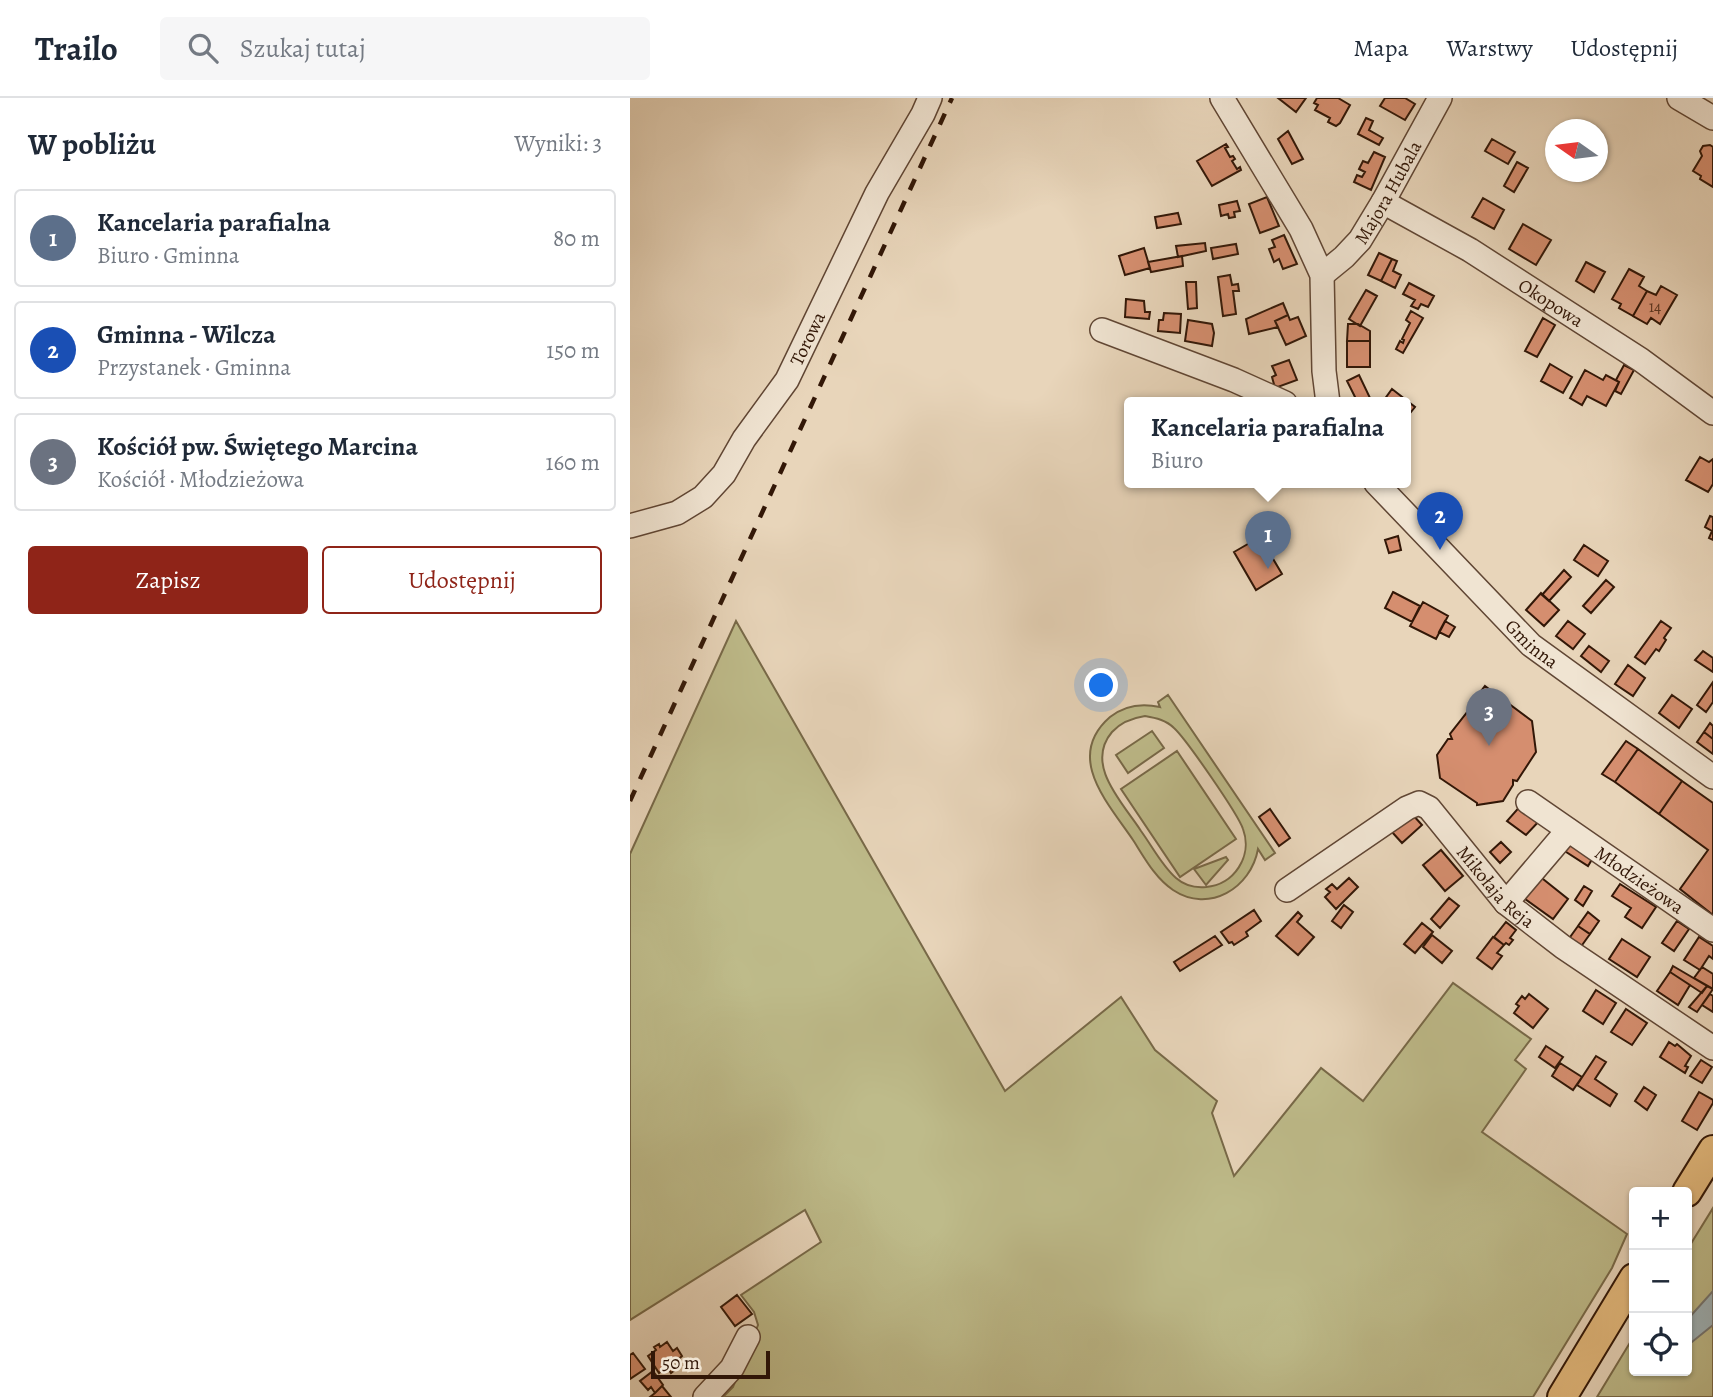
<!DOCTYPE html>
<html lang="pl">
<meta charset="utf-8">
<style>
:root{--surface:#fff;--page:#f6f6f7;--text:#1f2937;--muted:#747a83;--line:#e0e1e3;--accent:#8f2418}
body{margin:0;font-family:Alegreya,serif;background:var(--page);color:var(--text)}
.controls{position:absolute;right:21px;bottom:21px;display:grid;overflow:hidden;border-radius:7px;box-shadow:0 2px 5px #0004}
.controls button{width:63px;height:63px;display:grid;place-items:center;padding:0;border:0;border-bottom:2px solid var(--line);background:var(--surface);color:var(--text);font:35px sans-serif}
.compass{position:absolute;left:915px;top:21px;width:63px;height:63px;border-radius:50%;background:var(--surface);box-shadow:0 2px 5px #0004;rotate:284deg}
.scale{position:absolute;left:21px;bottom:18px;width:119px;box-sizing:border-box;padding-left:7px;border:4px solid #321707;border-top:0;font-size:19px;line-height:24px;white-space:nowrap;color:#321707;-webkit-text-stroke:5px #f0e4d2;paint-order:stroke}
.you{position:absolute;left:472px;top:588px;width:24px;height:24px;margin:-18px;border:5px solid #fff;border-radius:50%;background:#1a73e8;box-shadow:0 0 0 10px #1a73e833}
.badge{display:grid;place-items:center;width:46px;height:46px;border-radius:50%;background:var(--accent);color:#fff;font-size:23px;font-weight:700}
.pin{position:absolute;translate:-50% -58px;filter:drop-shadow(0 2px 4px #0008)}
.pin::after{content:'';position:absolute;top:37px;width:24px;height:21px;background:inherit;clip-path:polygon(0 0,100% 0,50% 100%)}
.popup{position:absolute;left:494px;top:299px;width:287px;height:91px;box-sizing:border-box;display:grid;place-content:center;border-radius:7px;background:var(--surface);filter:drop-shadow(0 2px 5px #0005);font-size:23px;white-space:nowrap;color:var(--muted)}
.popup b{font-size:26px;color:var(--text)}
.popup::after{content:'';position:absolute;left:50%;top:100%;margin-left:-14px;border:14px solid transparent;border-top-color:var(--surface)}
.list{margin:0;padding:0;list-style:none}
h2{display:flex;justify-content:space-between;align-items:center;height:91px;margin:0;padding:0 28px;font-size:30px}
h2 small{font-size:23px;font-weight:400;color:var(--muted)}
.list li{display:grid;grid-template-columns:46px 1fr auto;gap:21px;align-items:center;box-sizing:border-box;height:98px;margin:0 14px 14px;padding:0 14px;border:2px solid var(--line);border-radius:7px}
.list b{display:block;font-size:26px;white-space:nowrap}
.list p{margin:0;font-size:23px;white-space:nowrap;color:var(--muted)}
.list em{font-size:23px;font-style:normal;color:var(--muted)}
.actions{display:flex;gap:14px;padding:21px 28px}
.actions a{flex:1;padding:16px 0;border:2px solid var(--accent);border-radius:7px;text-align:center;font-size:24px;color:var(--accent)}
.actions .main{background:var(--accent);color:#fff}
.icon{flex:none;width:38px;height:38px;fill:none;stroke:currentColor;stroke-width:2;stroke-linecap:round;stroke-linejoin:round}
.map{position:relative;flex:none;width:1083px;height:1299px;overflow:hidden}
header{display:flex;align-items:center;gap:42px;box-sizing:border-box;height:98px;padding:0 35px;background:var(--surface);border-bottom:2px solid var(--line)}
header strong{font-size:33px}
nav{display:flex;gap:38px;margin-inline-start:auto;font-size:24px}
.search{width:490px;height:63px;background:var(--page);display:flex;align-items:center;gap:18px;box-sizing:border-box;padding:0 24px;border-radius:7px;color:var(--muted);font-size:26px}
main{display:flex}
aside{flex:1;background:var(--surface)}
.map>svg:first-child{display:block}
.green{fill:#bebb8a;stroke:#786948;stroke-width:2;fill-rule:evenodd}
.water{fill:#9eb5bc;stroke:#737674;stroke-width:2}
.building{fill:#d58e6f;stroke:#321707;stroke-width:2}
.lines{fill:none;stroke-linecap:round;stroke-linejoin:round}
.minor-casing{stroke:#604634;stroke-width:26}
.major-casing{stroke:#321707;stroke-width:32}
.minor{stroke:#f0e4d2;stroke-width:23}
.major{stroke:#e4ba7d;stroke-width:28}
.rail{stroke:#321707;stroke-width:4.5;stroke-dasharray:12 12;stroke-linecap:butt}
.labels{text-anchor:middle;stroke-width:6;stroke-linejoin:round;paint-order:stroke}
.number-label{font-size:16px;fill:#5b3521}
.street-label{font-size:19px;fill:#321707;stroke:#f0e4d2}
</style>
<header>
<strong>Trailo</strong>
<div class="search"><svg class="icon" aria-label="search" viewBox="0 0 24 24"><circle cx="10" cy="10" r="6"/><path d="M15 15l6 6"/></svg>Szukaj tutaj</div>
<nav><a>Mapa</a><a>Warstwy</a><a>Udostępnij</a></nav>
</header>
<main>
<aside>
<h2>W pobliżu<small>Wyniki: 3</small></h2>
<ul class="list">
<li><span class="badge" style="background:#5c6f8a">1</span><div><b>Kancelaria parafialna</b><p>Biuro · Gminna</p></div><em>80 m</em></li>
<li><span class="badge" style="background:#1a4fb4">2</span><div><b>Gminna - Wilcza</b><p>Przystanek · Gminna</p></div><em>150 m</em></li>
<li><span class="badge" style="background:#6b7280">3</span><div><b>Kościół pw. Świętego Marcina</b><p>Kościół · Młodzieżowa</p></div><em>160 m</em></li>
</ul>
<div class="actions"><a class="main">Zapisz</a><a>Udostępnij</a></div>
</aside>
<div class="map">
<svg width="1083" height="1299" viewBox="0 0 1083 1299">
<rect width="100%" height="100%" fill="#e8d5ba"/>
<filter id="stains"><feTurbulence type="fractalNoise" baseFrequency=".00286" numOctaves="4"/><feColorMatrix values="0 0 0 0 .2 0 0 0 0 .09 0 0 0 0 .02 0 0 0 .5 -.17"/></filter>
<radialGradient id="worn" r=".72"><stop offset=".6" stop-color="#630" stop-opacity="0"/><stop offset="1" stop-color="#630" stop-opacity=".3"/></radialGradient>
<path class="green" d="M106,523L375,993L491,899L525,952L587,1003L582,1015L604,1078L691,970L733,1003L823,885L901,941L885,962L896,971L852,1034L997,1136L982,1170L903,1299H93L103,1289L128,1227L124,1214L111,1197L191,1144L175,1112L0,1222V756Z
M538,597L645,755L635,762L628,751C621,790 579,816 543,792C525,780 514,759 503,742C478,705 434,659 480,619C495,607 512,605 530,609L528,604ZM515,618C526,620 536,622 544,630C556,641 608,716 613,731C623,758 604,787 576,789C565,790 554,787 546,780C532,768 522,748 511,733C493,705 454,667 482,634C491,624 502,620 515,618Z
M522,633L534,650L498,675L486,657Z
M547,653L606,741L550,779L491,691Z
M596,759L598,762L576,787L564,771Z
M1083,1110V1299H967L1004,1238V1273H1057V1152Z"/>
<path class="water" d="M1083,1193V1227L1057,1248V1222Z"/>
<path class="building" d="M648,0H676L666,14Z
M687,0H708L720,7L710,25L706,28L698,24L700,20L685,12L688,7L684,5Z
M755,0H775L785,6L775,22L750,8Z
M736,20L743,23L739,32L753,40L749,47L728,36Z
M658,33L673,61L662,66L648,41Z
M862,41L885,54L878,66L855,53Z
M596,46L598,49L595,50L600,59L603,58L605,61L602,63L607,71L610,69L611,72L582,88L567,63Z
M1080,47L1083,49V89L1070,81L1071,78L1063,73L1072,58L1070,53L1073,48Z
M744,54L755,59L741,92L724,84L727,77L732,79L735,74L729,71L733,63L738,65Z
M887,64L898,70L884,94L874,88Z
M637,99L649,128L630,135L619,106Z
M853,100L874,112L864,131L842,119Z
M607,103L610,113L604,114L605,119L599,120L598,116L591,118L589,107Z
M548,115L551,126L527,130L525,119Z
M893,126L921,142L906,167L879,151Z
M654,137L667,166L653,171L649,161L644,164L639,151L645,149L642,142Z
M575,145L576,153L548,159L546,148Z
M606,146L608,156L583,161L581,150Z
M514,150L520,170L495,177L489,158Z
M749,155L762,161L751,183L738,177Z
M552,158L553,168L521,174L518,164Z
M762,161L767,163L763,173L771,177L765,190L751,183Z
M956,164L975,174L964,194L946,183Z
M999,171L1014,179L1009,188L1017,193L1003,218L989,210L991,206L982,201Z
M600,177L602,187L608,186L609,193H603L606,216L593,218L588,179Z
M556,184H566L567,210L558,211Z
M779,185L804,198L798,209L791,206L788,211L781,208L785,202L773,196Z
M1031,188L1047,197L1030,226L1021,220L1017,226L1003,218L1017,193L1026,197Z
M736,192L747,198L730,228L719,221Z
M496,201L514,203L515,214H520L519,221L495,219Z
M653,205L658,217L645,223L648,229L619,236L616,221Z
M781,213L793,220L773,255L766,251L770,243L773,245L774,242L772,241L780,225L776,222Z
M534,215L551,216L550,235L528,233L529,222H533Z
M658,217L660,222L668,219L676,238L656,247L645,223Z
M913,220L925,227L907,259L895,253Z
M558,222L582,226L584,235L582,248L555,243Z
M718,226H728L740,233V243H717Z
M717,243H740V269H717Z
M659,262L667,282L645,290L642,279L646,277L642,268Z
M920,266L942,279L933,295L911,283Z
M994,267L1004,272L991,296L985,293L989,284L986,282Z
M955,272L973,282L976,277L989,284L976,308L957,298L952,307L940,300Z
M729,277L741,302L736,305H728L717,283Z
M762,291L785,309L777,319L776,305H758L754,302Z
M1070,359L1079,364L1083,361V386L1078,394L1056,382Z
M1080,418L1083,419V442L1079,440L1082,433L1075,429Z
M768,438L771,452L759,455L755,442Z
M630,439L652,476L626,492L604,454Z
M954,447L978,463L968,478L944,462Z
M934,472L941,479L919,503L912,497Z
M976,482L984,489L961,515L953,508Z
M763,494L790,508L782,524L755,510Z
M911,495L929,512L914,528L896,512Z
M793,504L818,518L806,541L780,528Z
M815,523L825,529L819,539L809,534Z
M938,523L955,536L943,551L926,538Z
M1031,523L1041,530L1034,540L1036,542L1029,553L1026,551L1015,566L1005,559Z
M959,548L979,563L971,574L951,558Z
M1073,553L1083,560V574L1065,562Z
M998,567L1015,580L1003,598L985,586Z
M1083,584V604L1076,614L1067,607Z
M855,588L902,623L906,654L887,683L883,682V687L873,703L847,707V705L810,680L807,657L818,641H822L820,636L842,608L860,605L848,597Z
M1042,597L1062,611L1049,630L1029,615Z
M1080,625L1083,628V641L1074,634Z
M1074,634L1083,641V656L1067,644Z
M996,643L1008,651L985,684L972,676Z
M1008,651L1052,683L1029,716L985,684Z
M1052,683L1083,705V817L1050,791L1078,752L1029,716Z
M892,706L911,721L896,737L877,723Z
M640,711L660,740L649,748L629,719Z
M782,716L792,727L772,745L762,734Z
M936,741L964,758L958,768L930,750Z
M871,744L881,754L870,765L860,754Z
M811,752L833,778L815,793L793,767Z
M908,777L938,801L923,821L891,798Z
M719,780L728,789L706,811L695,799L700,794L696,791L702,786L707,791Z
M990,786L1026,809L1012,830L995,819L1001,810L982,798Z
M954,788L962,793L953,808L945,802Z
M819,800L829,808L810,830L801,821Z
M714,807L723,814L711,830L702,823Z
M624,812L631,823L616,834L618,838L604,847L602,844L599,845L591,834Z
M668,814L672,818L667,824L684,839L668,857L646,838Z
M958,814L969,823L960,836L948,828Z
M1047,823L1059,831L1044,853L1032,845Z
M876,824L886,832L880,840L883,842L879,847L876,845L874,847L864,839Z
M792,825L803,834L785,855L774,846Z
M948,828L960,836L950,850L938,842Z
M802,837L822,853L812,865L793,849Z
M585,838L592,847L550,873L544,864Z
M863,839L874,847L867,855L872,858L862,871L847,860Z
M1069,839L1083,848V861L1079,858L1070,872L1054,862Z
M992,841L1020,859L1007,879L979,861Z
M1043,868L1077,888L1072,895L1040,874Z
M1072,869L1083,876V891L1064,880Z
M1040,874L1060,887L1048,907L1027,893Z
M1077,888L1083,891L1067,914L1059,909Z
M966,892L986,905L973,926L953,913Z
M899,896L918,911L903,930L884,915L889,908L886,906L892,898L895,901Z
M1080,896L1083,898V914L1072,907Z
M996,911L1017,925L1002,947L981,934Z
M1039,944L1045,948L1047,946L1061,958L1055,968L1058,969L1055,975L1030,959Z
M916,948L933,959L925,970L909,959Z
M966,958L976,964L965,981L987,996L980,1008L947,987Z
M1071,962L1082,969L1072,985L1060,978Z
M930,965L952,979L943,992L922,978Z
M1014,989L1026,997L1017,1012L1005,1003Z
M1069,994L1083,1002V1005L1067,1032L1052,1023Z
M107,1197L122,1216L105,1228L91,1209Z
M37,1244L43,1253L47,1250L52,1258L43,1266L46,1271L41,1275L37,1269L29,1275L18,1258L26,1252L24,1249L29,1246L30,1249Z
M3,1255L15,1271L0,1281V1257Z
M23,1273L33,1287L25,1295L21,1289L18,1292L10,1283Z
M32,1288L41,1299H20L25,1295Z"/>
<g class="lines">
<defs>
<g id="minor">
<path d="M592,0L671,131L692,177L694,273L698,305"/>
<path d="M1049,0L1083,20"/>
<path id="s1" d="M753,104L840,152L1011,262L1083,315"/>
<path id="s2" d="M692,177L714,159L730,142L753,104L810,0"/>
<path d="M472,232L604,282L655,305"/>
<path id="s3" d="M746,385L901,547L1083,679"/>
<path id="s4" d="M0,428L47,415L73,399L94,376L114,341L157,282L247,95L293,16L300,0"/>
<path id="s5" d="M898,704L1083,832"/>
<path id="s6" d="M657,792L777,710L789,705L799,710L876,805L933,849L1083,950"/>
<path d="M876,805L938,732"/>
<path d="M75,1299L102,1270L118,1239"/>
</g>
<path id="major" d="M1057,1094L1083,1052
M932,1299L1004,1180"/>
</defs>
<use href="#minor" class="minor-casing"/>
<use href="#major" class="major-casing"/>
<use href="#minor" class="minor"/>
<use href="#major" class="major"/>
<path class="rail" d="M0,703L322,0"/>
</g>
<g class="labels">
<g class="number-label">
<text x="1025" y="214">14</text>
</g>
<g class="street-label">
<text dy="7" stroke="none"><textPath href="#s2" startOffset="107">Majora Hubala</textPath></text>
<text dy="7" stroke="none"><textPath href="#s1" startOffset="196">Okopowa</textPath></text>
<text dy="7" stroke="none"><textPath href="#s4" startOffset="270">Torowa</textPath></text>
<text dy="7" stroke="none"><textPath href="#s3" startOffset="224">Gminna</textPath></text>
<text dy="7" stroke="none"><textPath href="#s5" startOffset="136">Młodzieżowa</textPath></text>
<text dy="7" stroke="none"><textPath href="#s6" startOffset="273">Mikołaja Reja</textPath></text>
</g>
</g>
<rect width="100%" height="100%" filter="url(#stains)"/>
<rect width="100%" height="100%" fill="url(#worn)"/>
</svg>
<div class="controls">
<button>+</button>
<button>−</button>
<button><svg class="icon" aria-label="locate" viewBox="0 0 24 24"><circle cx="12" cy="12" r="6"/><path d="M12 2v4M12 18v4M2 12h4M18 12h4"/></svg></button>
</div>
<svg class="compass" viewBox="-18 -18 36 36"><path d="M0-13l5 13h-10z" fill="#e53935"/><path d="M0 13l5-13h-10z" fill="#747a83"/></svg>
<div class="scale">50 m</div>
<div class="you"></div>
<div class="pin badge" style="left:638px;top:471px;background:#5c6f8a">1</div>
<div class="popup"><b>Kancelaria parafialna</b>Biuro</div>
<div class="pin badge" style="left:810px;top:452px;background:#1a4fb4">2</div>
<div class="pin badge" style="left:859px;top:648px;background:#6b7280">3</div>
</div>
</main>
